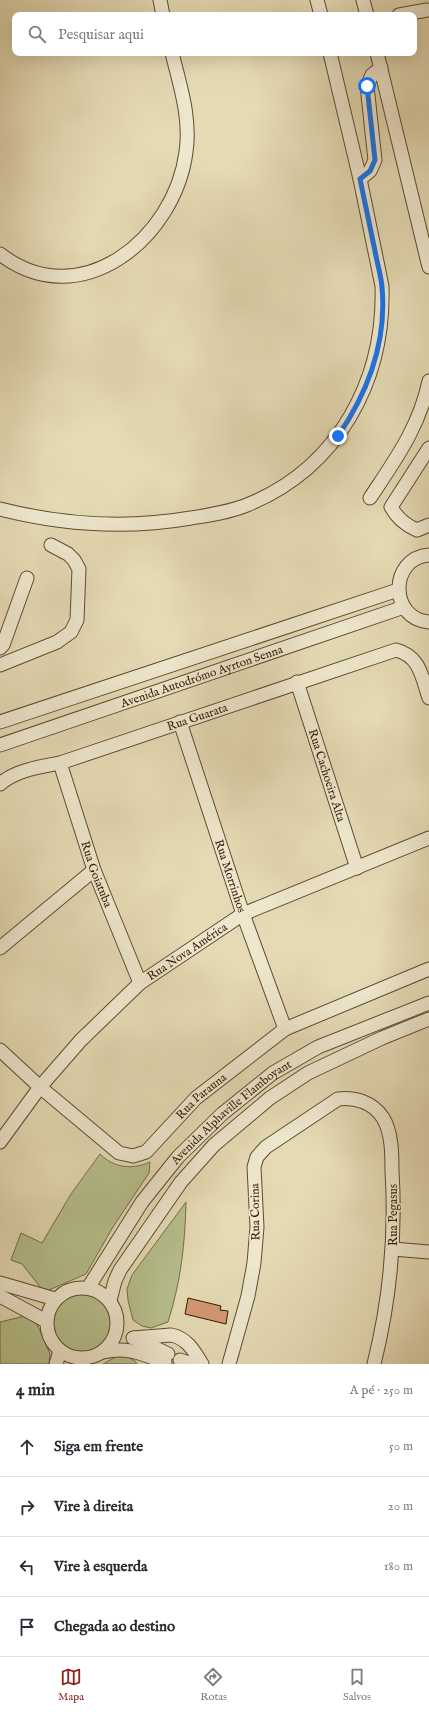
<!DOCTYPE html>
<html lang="pt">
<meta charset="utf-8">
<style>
:root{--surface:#fff;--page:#f7f7f7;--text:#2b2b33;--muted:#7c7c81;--line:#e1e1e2;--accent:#8f2418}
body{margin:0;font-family:"IM FELL English",serif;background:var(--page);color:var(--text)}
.stop{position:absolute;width:12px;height:12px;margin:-9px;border:3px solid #1a73e8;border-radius:50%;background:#fff}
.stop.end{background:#1a73e8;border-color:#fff;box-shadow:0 1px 4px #0008}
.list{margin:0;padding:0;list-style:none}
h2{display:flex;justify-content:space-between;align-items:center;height:52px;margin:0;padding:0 16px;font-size:17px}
h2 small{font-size:13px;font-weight:400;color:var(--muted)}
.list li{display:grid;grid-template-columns:26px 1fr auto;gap:12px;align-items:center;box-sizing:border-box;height:60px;padding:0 16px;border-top:1px solid var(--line)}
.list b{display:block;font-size:15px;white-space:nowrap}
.list em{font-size:13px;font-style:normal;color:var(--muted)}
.icon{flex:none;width:22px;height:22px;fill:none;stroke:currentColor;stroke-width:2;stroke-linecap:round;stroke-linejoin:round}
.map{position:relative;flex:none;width:429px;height:1364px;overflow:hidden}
.search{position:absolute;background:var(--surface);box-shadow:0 4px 16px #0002;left:12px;right:12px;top:12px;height:44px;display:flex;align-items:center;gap:10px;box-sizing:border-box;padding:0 14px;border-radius:8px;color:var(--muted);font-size:15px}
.sheet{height:292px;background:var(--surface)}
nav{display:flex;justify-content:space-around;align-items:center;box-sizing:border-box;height:56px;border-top:1px solid var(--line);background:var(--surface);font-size:11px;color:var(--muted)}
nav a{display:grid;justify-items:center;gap:2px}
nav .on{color:var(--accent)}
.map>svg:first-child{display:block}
.green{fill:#b6bf8c;stroke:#746e48}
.building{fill:#d29872;stroke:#311c03}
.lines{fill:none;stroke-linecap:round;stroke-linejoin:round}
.minor-casing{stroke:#5e4c2f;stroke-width:15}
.minor{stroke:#eee7ce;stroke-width:13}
.route{stroke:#1a73e8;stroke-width:5}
.labels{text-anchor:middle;stroke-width:3.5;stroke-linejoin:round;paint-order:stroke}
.street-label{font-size:12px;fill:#311c03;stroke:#eee7ce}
</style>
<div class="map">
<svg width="429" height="1364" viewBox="0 0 429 1364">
<rect width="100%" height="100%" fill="#e5dab4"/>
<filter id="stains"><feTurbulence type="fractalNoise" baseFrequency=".005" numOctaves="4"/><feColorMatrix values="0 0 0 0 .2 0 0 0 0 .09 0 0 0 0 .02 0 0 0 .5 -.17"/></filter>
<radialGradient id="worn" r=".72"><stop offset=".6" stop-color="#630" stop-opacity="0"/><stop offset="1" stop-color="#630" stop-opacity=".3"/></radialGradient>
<path class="green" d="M100,1154C114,1168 132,1170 150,1162L149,1173L113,1227L86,1274L49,1290L41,1288L22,1264L11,1260L21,1233L42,1243L71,1194Z
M186,1202C185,1244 181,1281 168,1322L151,1328L142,1326L133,1320L128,1300L127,1289L132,1275Z
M52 1322a31 31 0 1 1 62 0a31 31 0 1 1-62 0Z
M25,1316L37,1324L50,1354L49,1364H0V1322Z
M123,1355L135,1361L137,1364H103L117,1356Z"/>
<path class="building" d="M188,1298L221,1306L220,1310L228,1311L226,1324L185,1314Z"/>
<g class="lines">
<defs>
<g id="minor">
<path d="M160,0L163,15"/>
<path d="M317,0L321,15"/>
<path d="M363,0L367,15"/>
<path d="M399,15L427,10"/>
<path d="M377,53L429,267"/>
<path d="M360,179L370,171L375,160L367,86L372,75L381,68"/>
<path d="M0,254C80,316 175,238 186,152C191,118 180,86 172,53"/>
<path d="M429,448L391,507C397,518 405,525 417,530L429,525"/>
<path d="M370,498C395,460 419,428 429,381"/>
<path d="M0,509C63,525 127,529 191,518C210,515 230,512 247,505C338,468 385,381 382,286L360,179L330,53"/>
<path d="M429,555C389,558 389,619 429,622"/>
<path d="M0,648L3,645L27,578"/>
<path d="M0,665L57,642L71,632L77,620L79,569L74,560L68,554L51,545"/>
<path id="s1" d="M297,682L357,868"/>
<path d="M0,722L398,590"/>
<path id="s2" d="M180,722L243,914L285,1029"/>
<path id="s3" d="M0,745L404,607"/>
<path id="s4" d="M60,763L94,870L140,983"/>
<path id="s5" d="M0,784C16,770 40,767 60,763L396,650C420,656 422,677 429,698"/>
<path d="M0,948L94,870"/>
<path id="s6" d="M0,1050L40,1087L119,1153L133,1156L146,1152L196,1098L285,1029L429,969"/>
<path id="s7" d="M0,1142L40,1087L81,1040L140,983L243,914L429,838"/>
<path d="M393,1249L429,1252"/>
<path d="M0,1283L55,1299"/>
<path id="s8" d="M88,1288L142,1202L178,1157L222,1114L273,1073L318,1047L429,1003"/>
<circle cx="82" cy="1323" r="35"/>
<path d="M0,1296L46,1321"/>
<path d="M110,1300L115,1281L120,1270L181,1182L214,1145L270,1098L308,1073L382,1038L429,1019"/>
<path d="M133,1338L171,1335C187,1338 194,1351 202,1364"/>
<path d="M134,1338L168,1354"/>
<path d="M103,1352C128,1346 141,1354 165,1362"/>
<path d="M180,1360L192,1364"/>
<path d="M56,1364L60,1351"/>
<path d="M229,1364L248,1296L254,1263L257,1227L254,1167L257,1157L266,1147L338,1099C355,1097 373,1102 383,1118C392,1132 392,1155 392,1171C396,1236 390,1300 374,1364"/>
</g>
</defs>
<use href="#minor" class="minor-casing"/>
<use href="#minor" class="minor"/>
</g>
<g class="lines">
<path class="route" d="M338,436C368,392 387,341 382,287C381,275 377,263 375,251C370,227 365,203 360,179L370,171L375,160L367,86"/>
</g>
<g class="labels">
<g class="street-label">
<text dy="4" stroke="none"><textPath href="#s3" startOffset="213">Avenida Autodrómo Ayrton Senna</textPath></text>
<text dy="4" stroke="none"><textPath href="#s5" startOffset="209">Rua Guarata</textPath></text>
<text dy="4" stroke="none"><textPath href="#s1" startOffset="98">Rua Cachoeira Alta</textPath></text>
<text dy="4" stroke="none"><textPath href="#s4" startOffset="117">Rua Goiatuba</textPath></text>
<text dy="4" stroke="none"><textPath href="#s2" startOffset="162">Rua Morrinhos</textPath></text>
<text dy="4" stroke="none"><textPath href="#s7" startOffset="269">Rua Nova América</textPath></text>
<text dy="4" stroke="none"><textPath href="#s6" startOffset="264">Rua Parauna</textPath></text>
<text dy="4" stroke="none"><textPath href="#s8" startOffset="229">Avenida Alphaville Flamboyant</textPath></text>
<text transform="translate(255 1212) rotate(-91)" y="4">Rua Corina</text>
<text transform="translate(393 1215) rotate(-90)" y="4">Rua Pegasus</text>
</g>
</g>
<rect width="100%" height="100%" filter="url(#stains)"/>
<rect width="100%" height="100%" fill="url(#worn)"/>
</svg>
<div class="stop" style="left:367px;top:86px"></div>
<div class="stop end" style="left:338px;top:436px"></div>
<div class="search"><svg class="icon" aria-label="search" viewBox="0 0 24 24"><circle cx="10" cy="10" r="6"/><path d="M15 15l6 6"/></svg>Pesquisar aqui</div>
</div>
<section class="sheet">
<h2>4 min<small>A pé · 250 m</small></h2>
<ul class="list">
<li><svg class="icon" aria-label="ahead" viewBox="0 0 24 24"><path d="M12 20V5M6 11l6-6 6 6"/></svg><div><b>Siga em frente</b></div><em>50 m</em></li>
<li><svg class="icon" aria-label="right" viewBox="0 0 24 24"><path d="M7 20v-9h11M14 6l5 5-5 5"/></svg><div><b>Vire à direita</b></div><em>20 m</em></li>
<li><svg class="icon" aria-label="left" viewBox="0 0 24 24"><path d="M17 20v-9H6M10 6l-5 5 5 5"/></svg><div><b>Vire à esquerda</b></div><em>180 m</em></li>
<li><svg class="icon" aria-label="arrive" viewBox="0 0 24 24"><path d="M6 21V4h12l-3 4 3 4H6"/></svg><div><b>Chegada ao destino</b></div></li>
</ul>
</section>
<nav>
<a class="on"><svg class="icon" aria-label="map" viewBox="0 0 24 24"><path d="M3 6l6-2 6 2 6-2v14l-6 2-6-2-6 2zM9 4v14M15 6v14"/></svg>Mapa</a>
<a><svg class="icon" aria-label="directions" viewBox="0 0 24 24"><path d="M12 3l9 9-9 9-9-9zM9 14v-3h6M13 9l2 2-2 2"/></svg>Rotas</a>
<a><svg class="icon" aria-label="saved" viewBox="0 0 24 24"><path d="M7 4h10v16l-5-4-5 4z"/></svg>Salvos</a>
</nav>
